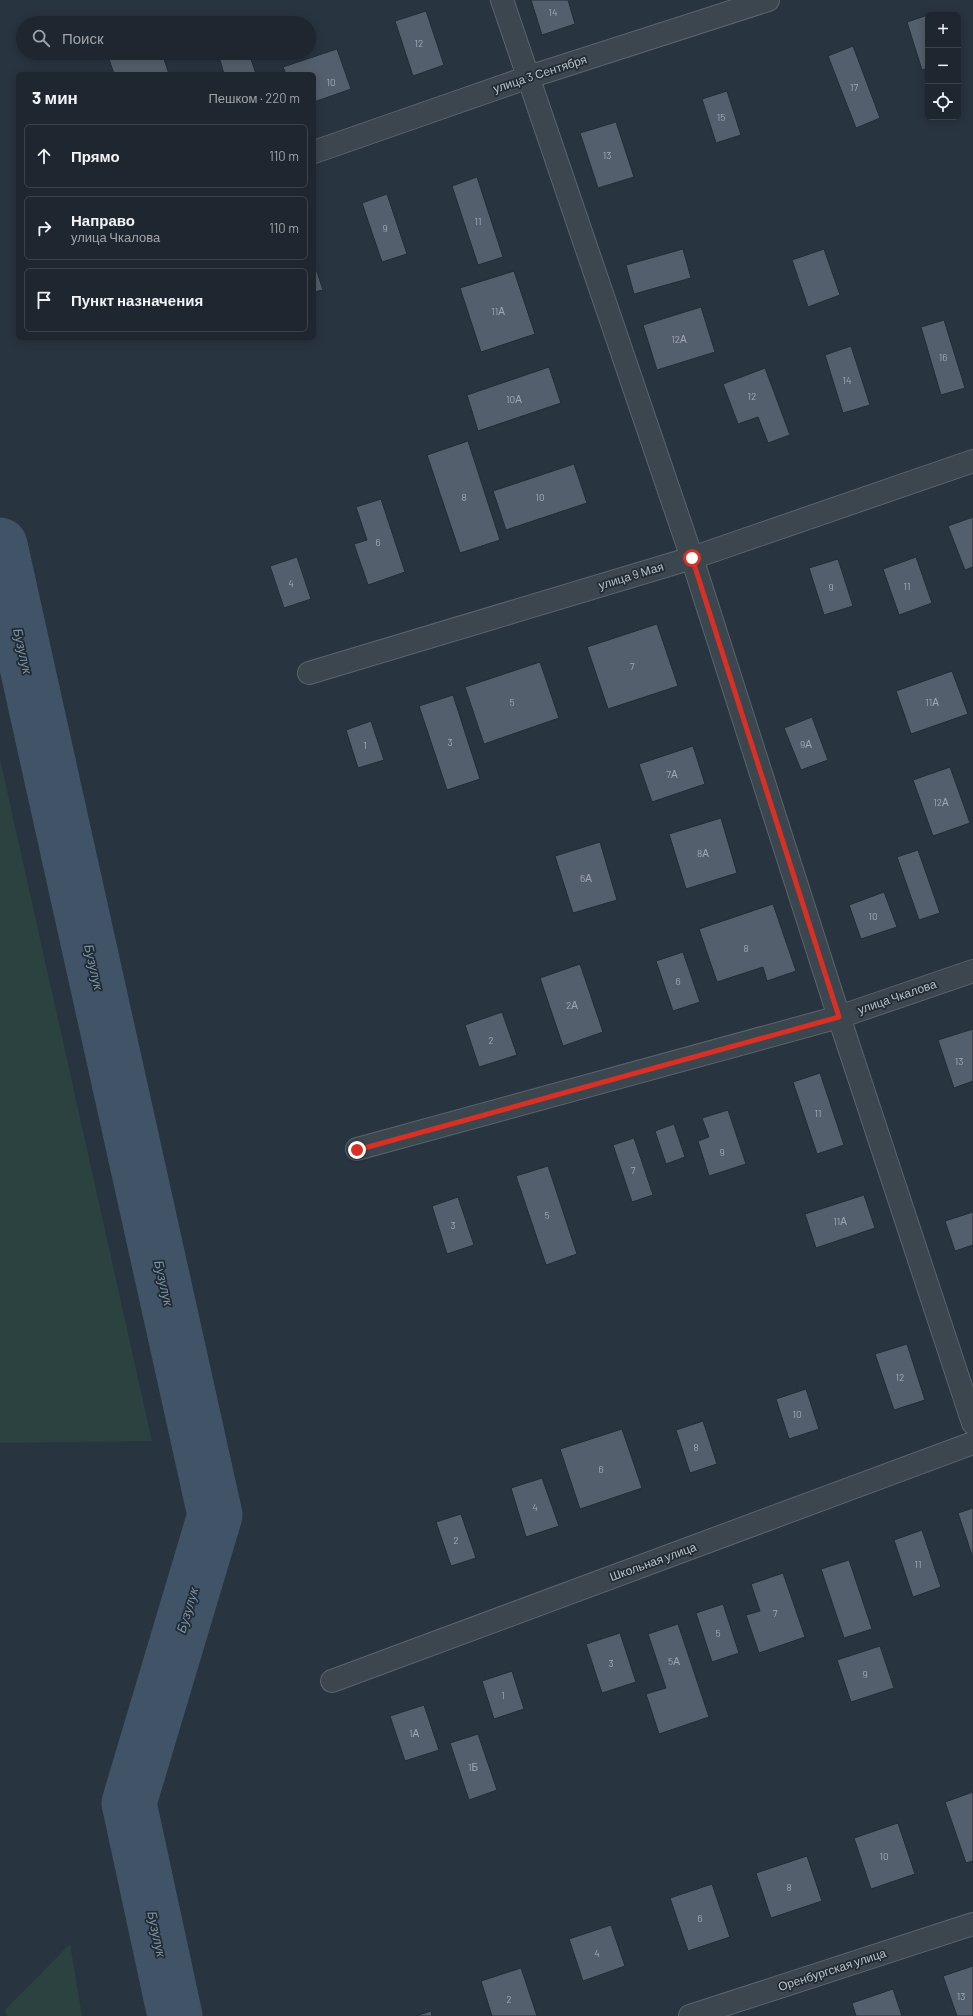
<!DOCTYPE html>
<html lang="ru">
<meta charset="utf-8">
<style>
:root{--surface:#1e272f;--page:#262f37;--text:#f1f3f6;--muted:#a1a5aa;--line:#3c444b}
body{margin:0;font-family:Barlow,sans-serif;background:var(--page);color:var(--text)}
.controls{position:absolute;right:12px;top:12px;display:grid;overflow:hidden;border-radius:6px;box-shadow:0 2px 10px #0003}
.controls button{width:36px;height:36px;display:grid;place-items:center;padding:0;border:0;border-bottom:1px solid var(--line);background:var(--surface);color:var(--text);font:20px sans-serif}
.stop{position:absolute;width:12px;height:12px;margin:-9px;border:3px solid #d93025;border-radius:50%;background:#fff}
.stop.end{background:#d93025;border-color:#fff;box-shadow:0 1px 4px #0008}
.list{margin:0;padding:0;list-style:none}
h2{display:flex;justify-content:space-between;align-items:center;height:52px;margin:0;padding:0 16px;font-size:17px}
h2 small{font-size:13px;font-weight:400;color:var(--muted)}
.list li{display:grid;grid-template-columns:26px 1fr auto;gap:12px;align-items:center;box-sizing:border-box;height:64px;margin:0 8px 8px;padding:0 8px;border:1px solid var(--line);border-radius:6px}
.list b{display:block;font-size:15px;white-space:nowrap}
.list p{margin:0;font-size:13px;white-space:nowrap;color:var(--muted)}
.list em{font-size:13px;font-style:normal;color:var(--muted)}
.icon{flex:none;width:22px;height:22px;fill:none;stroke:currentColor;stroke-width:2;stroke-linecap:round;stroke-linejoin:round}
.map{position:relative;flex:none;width:973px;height:2016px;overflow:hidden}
.search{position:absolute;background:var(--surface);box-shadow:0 2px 10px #0003;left:16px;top:16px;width:300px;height:44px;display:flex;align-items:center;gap:10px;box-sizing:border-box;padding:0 14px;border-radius:22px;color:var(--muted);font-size:15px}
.panel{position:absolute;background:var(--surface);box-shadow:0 2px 10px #0003;left:16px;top:72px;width:300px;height:268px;border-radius:6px}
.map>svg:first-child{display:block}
.green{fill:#2b4241}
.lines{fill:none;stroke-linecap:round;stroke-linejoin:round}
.river{stroke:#405367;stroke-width:55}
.building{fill:#545f6d;stroke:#232d36}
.minor-casing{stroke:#5a646d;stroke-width:24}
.minor{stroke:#3c464f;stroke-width:22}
.route{stroke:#d93025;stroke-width:5}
.labels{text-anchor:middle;stroke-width:3.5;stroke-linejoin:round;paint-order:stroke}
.number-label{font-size:10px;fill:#a0a8b3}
.street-label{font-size:12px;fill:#b9c1ca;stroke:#212b34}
.water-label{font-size:13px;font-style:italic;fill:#7c94aa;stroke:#212b34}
</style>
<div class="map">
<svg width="973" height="2016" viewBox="0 0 973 2016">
<rect width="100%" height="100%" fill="#28343f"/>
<path class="green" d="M0,759L152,1441L0,1443Z
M70,1944L82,2016H7L5,2010Z"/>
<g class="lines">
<path class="river" d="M0,545L215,1515L129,1803L175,2016"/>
</g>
<path class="building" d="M531,0H568L575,24L542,35Z
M426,11L444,65L413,76L395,21Z
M928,15V68L922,70L907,22Z
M853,46L880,118L856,128L828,56Z
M337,49L351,89L314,102V74H286L283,67Z
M118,53H162L169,74H114L108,56Z
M218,53H249L256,74H224Z
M727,91L741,135L716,143L702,99Z
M616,122L634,177L598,188L580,133Z
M477,177L503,257L478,265L452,186Z
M387,194L407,254L382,262L362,203Z
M683,249L691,278L634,294L626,265Z
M824,249L840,295L808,307L792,260Z
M314,263L323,290L314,292Z
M514,271L535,334L481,352L460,288Z
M701,307L715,352L657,370L643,325Z
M944,320L965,388L941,395L921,327Z
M851,346L870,405L843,413L825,355Z
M549,367L561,403L478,431L467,395Z
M765,368L790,435L768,443L758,417L738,424L723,384Z
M468,441L500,540L460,553L427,455Z
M574,464L587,503L506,530L493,491Z
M381,499L405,572L368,585L354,544L367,540L356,507Z
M973,517V567L965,570L948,526Z
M297,557L311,599L284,608L270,566Z
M916,557L932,603L899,615L883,569Z
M838,559L853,606L824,615L809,568Z
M657,624L678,686L608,709L587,647Z
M540,662L559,718L484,744L465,687Z
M952,671L968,714L911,734L896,691Z
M453,695L480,779L447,790L419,706Z
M812,717L828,760L801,770L784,728Z
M371,721L384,760L358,768L346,730Z
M693,746L705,784L652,802L639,764Z
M950,767L970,823L933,836L913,780Z
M721,818L737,873L686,889L669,834Z
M600,842L617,900L573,913L555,856Z
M918,850L940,913L919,920L897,857Z
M884,892L897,927L861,939L849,905Z
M773,904L796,971L767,981L763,967L717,982L699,929Z
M683,952L700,1002L673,1011L656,961Z
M580,964L603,1032L563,1046L540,978Z
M502,1012L517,1055L479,1067L465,1025Z
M973,1029V1081L954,1088L938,1040Z
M820,1073L844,1145L817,1154L793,1082Z
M728,1110L746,1164L709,1176L698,1141L709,1137L702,1118Z
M674,1124L685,1157L666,1164L655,1131Z
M634,1138L653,1195L632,1202L613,1145Z
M548,1166L577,1254L546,1265L516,1176Z
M864,1195L875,1228L816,1248L805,1214Z
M458,1197L474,1245L447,1254L432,1206Z
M973,1212V1245L955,1251L945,1221Z
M907,1344L925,1400L894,1410L875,1354Z
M806,1389L819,1429L789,1439L776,1399Z
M703,1421L717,1464L690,1473L676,1430Z
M622,1429L642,1488L580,1509L560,1449Z
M542,1478L559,1526L526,1537L511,1488Z
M973,1508V1558L958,1513Z
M461,1514L476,1558L451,1566L436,1522Z
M922,1530L941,1587L913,1597L894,1540Z
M849,1560L872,1629L844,1638L821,1569Z
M783,1573L805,1637L759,1653L746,1615L760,1611L751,1584Z
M723,1604L739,1653L712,1662L696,1613Z
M678,1624L709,1717L659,1734L646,1694L666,1688L648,1634Z
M620,1633L636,1682L602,1693L586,1644Z
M880,1646L894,1688L851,1702L837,1660Z
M512,1671L524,1709L494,1719L482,1681Z
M424,1705L439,1750L405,1761L390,1716Z
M478,1734L497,1790L469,1800L450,1743Z
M973,1792V1861L966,1863L945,1802Z
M898,1823L915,1874L871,1889L854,1838Z
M807,1856L822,1901L771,1918L756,1873Z
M712,1884L730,1937L688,1951L670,1898Z
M611,1925L625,1966L583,1981L569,1939Z
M973,1966V2016H957L943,1976Z
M521,1968L537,2016H492L481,1981Z
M893,1989L902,2016H856L852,2003Z
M431,2011L432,2016H416Z"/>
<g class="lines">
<defs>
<path id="minor" d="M502,0L692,558L839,1017L973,1423
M314,152L529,77L768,0
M309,673L692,558L973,461
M357,1149L839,1017L973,971
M332,1681L973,1443
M690,2016L973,1924"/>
</defs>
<use href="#minor" class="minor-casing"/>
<use href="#minor" class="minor"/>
</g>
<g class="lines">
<path class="route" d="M357,1150L839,1017L692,558"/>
</g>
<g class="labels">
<g class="number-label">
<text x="553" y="16">14</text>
<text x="419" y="47">12</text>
<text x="331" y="86">10</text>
<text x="854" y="91">17</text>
<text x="721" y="121">15</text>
<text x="607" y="159">13</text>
<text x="478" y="225">11</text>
<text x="385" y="232">9</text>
<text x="498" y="315">11А</text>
<text x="679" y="343">12А</text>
<text x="943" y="361">16</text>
<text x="847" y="384">14</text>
<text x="752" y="400">12</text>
<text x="514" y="403">10А</text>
<text x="464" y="501">8</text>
<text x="540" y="501">10</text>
<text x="378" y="546">6</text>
<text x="291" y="587">4</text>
<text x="907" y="590">11</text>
<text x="831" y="591">9</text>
<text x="632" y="670">7</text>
<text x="512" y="706">5</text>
<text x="932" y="706">11А</text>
<text x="450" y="746">3</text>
<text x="806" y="748">9А</text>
<text x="365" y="749">1</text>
<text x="672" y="778">7А</text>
<text x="941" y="806">12А</text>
<text x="703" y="857">8А</text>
<text x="586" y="882">6А</text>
<text x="873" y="920">10</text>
<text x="746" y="952">8</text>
<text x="678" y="985">6</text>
<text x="572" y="1009">2А</text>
<text x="491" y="1044">2</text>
<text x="959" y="1065">13</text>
<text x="818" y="1117">11</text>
<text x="722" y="1156">9</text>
<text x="633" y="1174">7</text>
<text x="547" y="1219">5</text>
<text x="840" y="1225">11А</text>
<text x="453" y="1229">3</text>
<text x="900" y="1381">12</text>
<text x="797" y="1418">10</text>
<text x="696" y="1451">8</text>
<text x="601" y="1473">6</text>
<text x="535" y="1511">4</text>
<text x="456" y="1544">2</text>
<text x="918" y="1568">11</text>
<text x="775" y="1617">7</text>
<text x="718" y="1637">5</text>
<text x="674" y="1665">5А</text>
<text x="611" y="1667">3</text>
<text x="865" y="1678">9</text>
<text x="503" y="1699">1</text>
<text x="414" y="1737">1А</text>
<text x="473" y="1771">1Б</text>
<text x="884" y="1860">10</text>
<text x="789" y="1891">8</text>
<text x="700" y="1922">6</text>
<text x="597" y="1957">4</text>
<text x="961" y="2000">13</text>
<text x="509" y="2003">2</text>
</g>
<g class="street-label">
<text transform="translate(540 74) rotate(-18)" y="4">улица 3 Сентября</text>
<text transform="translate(631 576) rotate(-17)" y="4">улица 9 Мая</text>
<text transform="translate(897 997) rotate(-19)" y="4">улица Чкалова</text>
<text transform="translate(653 1562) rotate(-20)" y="4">Школьная улица</text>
<text transform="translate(832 1970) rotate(-18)" y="4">Оренбургская улица</text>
</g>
<g class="water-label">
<text transform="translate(23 651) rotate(77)" y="5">Бузулук</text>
<text transform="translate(94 967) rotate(77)" y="5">Бузулук</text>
<text transform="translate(164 1283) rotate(77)" y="5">Бузулук</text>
<text transform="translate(187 1610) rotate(-73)" y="5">Бузулук</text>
<text transform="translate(157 1934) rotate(78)" y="5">Бузулук</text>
</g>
</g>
</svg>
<div class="controls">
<button>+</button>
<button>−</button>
<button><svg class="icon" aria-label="locate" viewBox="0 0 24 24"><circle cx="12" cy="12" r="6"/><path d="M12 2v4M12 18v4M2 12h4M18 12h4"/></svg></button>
</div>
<div class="stop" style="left:692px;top:558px"></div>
<div class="stop end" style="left:357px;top:1150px"></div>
<div class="search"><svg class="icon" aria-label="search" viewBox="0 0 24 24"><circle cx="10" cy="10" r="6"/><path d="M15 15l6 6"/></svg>Поиск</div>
<section class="panel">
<h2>3 мин<small>Пешком · 220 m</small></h2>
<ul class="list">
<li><svg class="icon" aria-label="ahead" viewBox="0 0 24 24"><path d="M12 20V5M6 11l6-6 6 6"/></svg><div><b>Прямо</b></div><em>110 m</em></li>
<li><svg class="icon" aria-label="right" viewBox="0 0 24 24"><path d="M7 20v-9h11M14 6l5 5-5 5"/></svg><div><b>Направо</b><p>улица Чкалова</p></div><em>110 m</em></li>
<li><svg class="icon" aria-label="arrive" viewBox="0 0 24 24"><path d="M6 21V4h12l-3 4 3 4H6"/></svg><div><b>Пункт назначения</b></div></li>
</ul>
</section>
</div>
